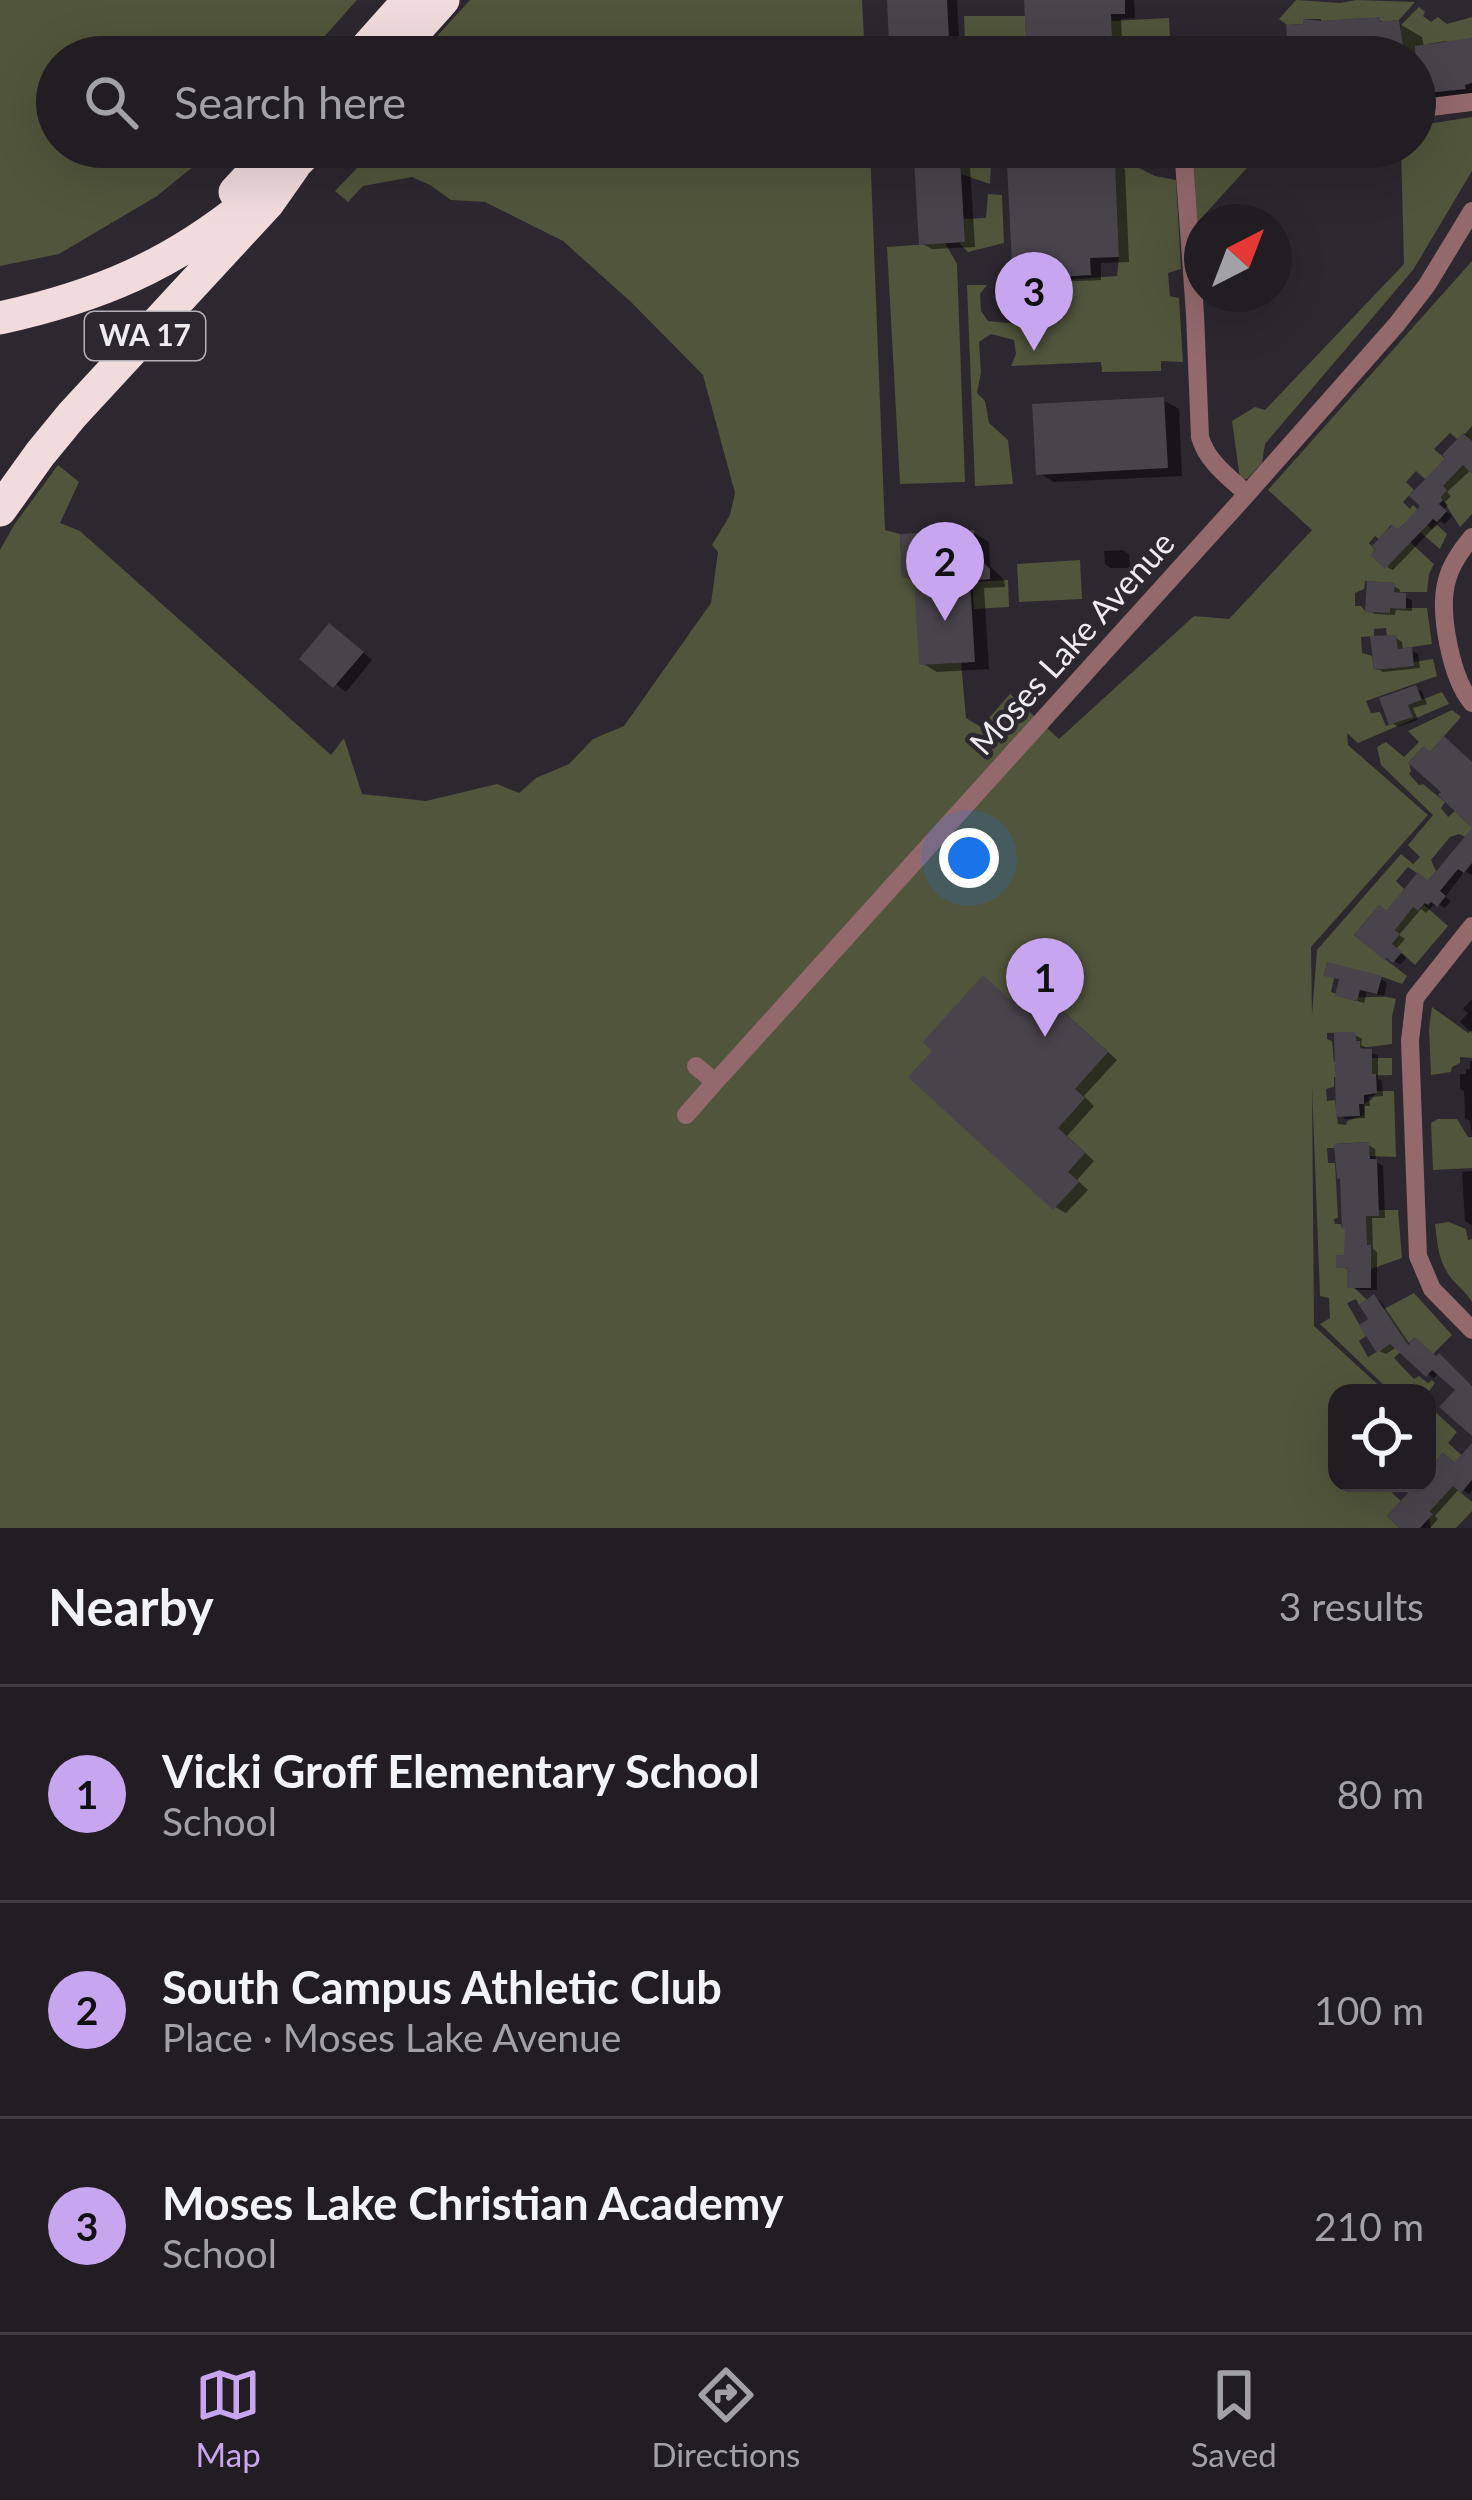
<!DOCTYPE html>
<meta charset="utf-8">
<style>
:root{--surface:#221d23;--page:#2a262b;--text:#f1f3f6;--muted:#a2a2a6;--line:#3f3b41;--accent:#c7a6ef}
body{margin:0;font-family:Lato,sans-serif;background:var(--page);color:var(--text)}
.controls{position:absolute;right:36px;bottom:36px;display:grid;overflow:hidden;border-radius:24px;box-shadow:0 12px 48px #0002}
.controls button{width:108px;height:108px;display:grid;place-items:center;padding:0;border:0;border-bottom:3px solid var(--line);background:var(--surface);color:var(--text);font:60px sans-serif}
.compass{position:absolute;left:1184px;top:204px;width:108px;height:108px;border-radius:50%;background:var(--surface);box-shadow:0 12px 48px #0002;rotate:42deg}
.you{position:absolute;left:969px;top:858px;width:42px;height:42px;margin:-30px;border:9px solid #fff;border-radius:50%;background:#1a73e8;box-shadow:0 0 0 18px #1a73e833}
.badge{display:grid;place-items:center;width:78px;height:78px;border-radius:50%;background:var(--accent);color:#111;font-size:39px;font-weight:700}
.pin{position:absolute;translate:-50% -99px;filter:drop-shadow(0 3px 6px #0008)}
.pin::after{content:'';position:absolute;top:63px;width:42px;height:36px;background:inherit;clip-path:polygon(0 0,100% 0,50% 100%)}
.list{margin:0;padding:0;list-style:none}
h2{display:flex;justify-content:space-between;align-items:center;height:156px;margin:0;padding:0 48px;font-size:51px}
h2 small{font-size:39px;font-weight:400;color:var(--muted)}
.list li{display:grid;grid-template-columns:78px 1fr auto;gap:36px;align-items:center;box-sizing:border-box;height:216px;padding:0 48px;border-top:3px solid var(--line)}
.list b{display:block;font-size:45px;white-space:nowrap}
.list p{margin:0;font-size:39px;white-space:nowrap;color:var(--muted)}
.list em{font-size:39px;font-style:normal;color:var(--muted)}
.icon{flex:none;width:66px;height:66px;fill:none;stroke:currentColor;stroke-width:2;stroke-linecap:round;stroke-linejoin:round}
.map{position:relative;flex:none;width:1472px;height:1528px;overflow:hidden}
.search{position:absolute;background:var(--surface);box-shadow:0 12px 48px #0002;left:36px;right:36px;top:36px;height:132px;display:flex;align-items:center;gap:30px;box-sizing:border-box;padding:0 42px;border-radius:66px;color:var(--muted);font-size:45px}
.sheet{height:804px;background:var(--surface)}
nav{display:flex;justify-content:space-around;align-items:center;box-sizing:border-box;height:168px;border-top:3px solid var(--line);background:var(--surface);font-size:33px;color:var(--muted)}
nav a{display:grid;justify-items:center;gap:6px}
nav .on{color:var(--accent)}
.map>svg:first-child{display:block}
.green{fill:#51553b}
.shadow{fill:#0007}
.building{fill:#49434b}
.lines{fill:none;stroke-linecap:round;stroke-linejoin:round}
.street{stroke:#93696c;stroke-width:18}
.highway{stroke:#f1dbdc;stroke-width:33}
.labels{text-anchor:middle;stroke-width:9;stroke-linejoin:round;paint-order:stroke}
.shield{fill:#2d272f;stroke:#b4b0b5;stroke-width:3}
.shield-label{font-size:30px;font-weight:bold;fill:#eeebef}
.street-label{font-size:33px;fill:#eeebef;stroke:#2d272f}
</style>
<div class="map">
<svg width="1472" height="1528" viewBox="0 0 1472 1528">
<rect width="100%" height="100%" fill="#2d272f"/>
<path class="green" d="M0,0H357L306,57H57V147H217L157,196L59,254L0,266Z
M470,0H862L865,57H418Z
M1296,0L1340,3L1357,0L1415,2L1399,20L1380,22L1379,17L1367,22L1366,18L1322,21L1321,25V19H1304L1303,24L1287,25L1279,19Z
M1419,7L1425,12L1423,16L1431,22L1438,17L1447,24L1472,17V38L1449,43L1446,41L1427,44V51L1413,53V57H1401L1400,47L1403,46L1400,26Z
M964,16H1025L1027,57H950V43L965,40Z
M1169,18L1171,56L1113,57L1111,21Z
M1472,117V171L1413,270L1265,444L1262,463L1247,479H1240L1232,421L1255,407L1265,410L1404,264L1401,147H1415V126Z
M351,147H870L885,530L900,534L902,577H914L961,662L966,718L981,727L1010,694L1059,739L1194,616L1229,619L1312,530L1268,490L1472,261V441L1464,433L1457,439L1450,433L1434,449L1458,470L1463,465L1472,468V514L1460,527L1441,497L1446,490L1430,475L1425,479L1416,471L1406,482L1414,490L1403,502L1410,509L1413,505L1426,517L1423,521L1432,529L1437,525L1447,534L1440,549L1407,521L1398,530L1391,525L1379,539L1375,536L1369,543L1375,550L1371,555L1410,542L1434,564L1429,574L1427,592H1394V583L1365,581L1364,589L1355,593V606H1361L1366,612L1389,613L1390,608H1427L1432,644L1398,649L1396,635L1387,636L1386,628L1374,629V636L1361,637L1362,653L1372,656L1374,670L1413,666L1414,662L1433,659L1437,676L1366,701L1371,713L1380,712L1386,726L1412,717L1408,705L1442,692L1449,704L1358,743L1347,733L1348,745L1428,815L1311,947L1312,1015L1317,950L1401,854L1413,864L1420,857L1408,845L1433,815L1381,765L1377,747L1386,742L1404,757L1419,742L1408,731L1452,710L1461,717L1430,752L1423,747L1409,762L1411,771L1409,774L1419,785L1423,784L1445,802L1441,808L1448,817L1455,811L1469,825L1472,823V840L1459,834L1450,837L1431,860L1436,871L1428,881L1408,867L1396,881L1404,889L1400,896L1418,911L1424,905L1448,926L1415,965L1392,944L1400,934L1395,930L1400,922L1379,905L1354,935L1407,976L1402,984L1380,976L1327,963L1324,975L1334,978L1331,992L1356,1001L1358,997C1372,998 1384,995 1396,999L1392,1017V1044L1360,1048V1041H1356L1355,1032L1327,1033V1039L1332,1041L1334,1062L1371,1063L1372,1058H1392V1075L1334,1077V1087L1326,1089L1327,1101L1335,1100L1338,1124L1346,1125L1347,1121L1364,1115V1104L1371,1100L1377,1091H1394L1396,1157L1370,1156L1368,1142L1335,1144L1334,1148H1327L1328,1163H1335L1338,1218L1334,1219L1335,1224H1341L1342,1229L1366,1228V1216H1379V1210H1398L1402,1258L1371,1269V1245L1346,1244L1344,1255L1336,1256V1267L1347,1268L1355,1288L1367,1300L1359,1305L1356,1299L1347,1303L1366,1336L1359,1341L1368,1357L1402,1337L1384,1309L1414,1293L1452,1335L1433,1354L1414,1338L1394,1358L1414,1379L1419,1376L1428,1383L1432,1380L1435,1383L1427,1394L1392,1393L1320,1324L1330,1318L1329,1298L1320,1296L1312,1086L1314,1326L1387,1393H1337V1483L1453,1486L1472,1502V1511L1456,1528H1431L1429,1518L1433,1513L1399,1485L1392,1493L1401,1501L1387,1516L1400,1528H0V550L14,525L58,465L79,482L60,523L80,531L331,755L344,738L362,794L426,801L497,784L519,793L536,778L569,764L593,739L624,726L711,603L718,552L712,545L730,515L735,493L703,375L631,302L563,241L485,202L451,200L430,185L412,177L363,186L348,202L335,191L359,166Z
M890,147H1020L1022,164H991L990,184L961,174L959,158L891,163Z
M1191,147H1266L1195,225Z
M1118,152H1126L1131,164L1155,176L1176,180L1181,269L1168,273L1170,296L1179,298L1183,362L1161,361V371L1102,372L1101,362L1011,366L1016,354L1014,340L991,334L979,342L981,372L977,393L985,401L989,423L1008,440L1013,484L975,486L967,285H987L980,294L981,311L988,321L1018,324C1032,311 1028,300 1023,283L1117,276L1119,257L1115,163L1120,161Z
M988,194L1002,195L1004,243L968,252L959,243L965,241L964,219L986,218Z
M945,243L957,264L965,482L900,484L887,247Z
M1080,560L1082,599L1019,602L1017,564Z
M1008,580L1009,607L974,609L972,582Z
M1432,1007L1468,1033L1472,1030V1058L1460,1057V1063L1452,1067L1451,1072L1431,1075L1429,1029Z
M1438,1119H1457L1468,1137H1472V1168L1433,1170L1431,1123Z
M1449,1222L1466,1229L1468,1240L1472,1239V1302C1465,1290 1453,1283 1447,1272C1438,1258 1437,1240 1435,1224Z
M1432,1409L1457,1432L1448,1443L1466,1459L1460,1468L1443,1453L1427,1470V1414Z"/>
<path class="shadow" d="M890,0H957L960,57H883L892,47Z
M1027,0H1134L1135,18L1121,19L1123,57H1030Z
M1379,20L1386,24L1398,23L1422,37L1424,48L1472,42V102L1444,106L1420,92L1419,84L1415,81V57H1291Z
M959,161L970,167L975,247L932,249L921,243Z
M1114,163L1125,169L1129,262L1101,263V280L1055,282L1044,276L1043,268H1025L1014,262Z
M1163,400L1179,409L1182,476L1054,482L1039,473Z
M1472,426V469L1447,492L1451,496L1445,502L1448,505L1444,509L1452,516L1445,524L1440,521L1393,570L1387,567L1400,533L1424,506L1449,458L1446,455Z
M974,533L989,542L990,566L1004,580L1005,587L984,588L989,669L937,672L922,663L918,583L905,576Z
M1122,550L1129,554L1130,568H1111L1105,564L1104,551Z
M1394,586L1400,590V596L1412,600V611L1396,610L1395,615L1375,614L1368,610Z
M340,633L372,660L346,692L303,659Z
M1396,638L1402,642L1403,651H1412L1418,654L1420,668L1383,672L1376,668Z
M1416,688L1422,692L1427,704L1413,708L1418,720L1398,727L1392,723Z
M1472,842V875L1465,871L1445,897L1451,901L1445,908L1438,904L1436,907L1433,905L1426,913L1421,909L1399,935L1405,939L1396,949L1406,958L1401,964L1387,959L1358,935L1430,884Z
M1327,974L1381,979L1387,983L1384,996L1367,992L1364,1003L1345,998L1342,980Z
M984,979L1011,1001L1036,1007L1055,1004L1117,1060L1084,1096L1094,1106L1067,1136L1094,1161L1077,1180L1088,1190L1066,1213L1055,1207L936,1050Z
M1472,999V1033L1460,1022L1468,1013L1463,1009Z
M1355,1035L1362,1039L1361,1045L1366,1048V1052L1378,1055V1079L1382,1081L1383,1096L1369,1097L1370,1106H1365V1118L1346,1119L1339,1115Z
M1470,1061H1472V1137L1470,1121L1465,1118L1464,1091L1460,1089V1074H1466V1069H1470Z
M1368,1145L1375,1149L1376,1162L1383,1166L1385,1218H1372L1373,1249L1377,1252V1290H1357L1350,1286V1270L1339,1266L1347,1258Z
M1472,1171V1224L1471,1225L1465,1221L1462,1172Z
M1375,1298L1381,1302L1411,1346L1472,1386V1432L1459,1389L1439,1372L1434,1378L1428,1374L1397,1347L1386,1354L1379,1351L1373,1320Z
M1472,1447V1490L1469,1494L1460,1488L1435,1516L1438,1519L1430,1528H1404L1391,1516L1427,1483V1475L1455,1465Z"/>
<path class="building" d="M887,0H947L950,57H880V45L889,44Z
M1024,0H1125V14H1111L1113,57H1027Z
M1379,17L1380,22L1399,20L1405,57H1288L1286,25L1303,24V19L1321,21Z
M1472,38V83L1465,85L1466,89L1417,94L1415,46Z
M960,158L965,242L919,245L914,160Z
M1115,160L1119,257L1090,258L1091,275L1041,278L1040,263L1012,264L1007,165Z
M1164,397L1168,468L1036,475L1032,404Z
M1463,433L1472,441V474L1463,465L1443,486L1447,490L1441,497L1443,500L1439,504L1447,511L1437,522L1433,519L1385,569L1370,555L1376,550L1372,546L1392,525L1398,530L1420,506L1409,496L1445,458L1442,455Z
M974,530L976,555L990,569V579L970,581L975,662L919,665L914,577L902,578L900,534Z
M1367,581L1395,583L1394,592L1406,593V609L1390,608V613L1365,612Z
M329,623L364,652L333,688L299,659Z
M1396,635L1398,649L1412,647L1414,666L1374,670L1370,636Z
M1416,685L1422,700L1408,705L1413,717L1389,725L1379,698Z
M1444,736L1472,762V828L1438,795L1441,792L1408,763L1424,746L1430,752Z
M1472,828V863L1464,873L1458,869L1440,891L1446,896L1437,907L1431,902L1428,905L1425,903L1418,911L1413,907L1395,930L1400,934L1392,944L1402,952L1393,963L1386,958L1385,961L1354,935L1379,905L1386,911L1418,872L1428,881Z
M1327,962L1382,976L1377,994L1360,990L1357,1001L1335,996L1339,979L1324,976Z
M983,975L1009,999L1017,990L1034,1005L1044,994L1108,1052L1075,1089L1085,1098L1058,1128L1085,1153L1068,1172L1079,1182L1053,1210L908,1077L932,1051L923,1042Z
M1334,1032H1356V1041H1360V1048L1372,1049V1074H1376L1377,1093L1364,1095V1104H1359L1360,1116L1336,1117Z
M1369,1142L1370,1159H1377L1379,1216H1366L1367,1245H1371V1288H1347V1268H1336V1255H1344L1345,1229H1342L1340,1178L1337,1179L1334,1144Z
M1374,1294L1408,1345L1415,1337L1436,1356L1439,1353L1472,1386V1436L1439,1407L1455,1390L1432,1370L1426,1377L1390,1344L1377,1353L1359,1325L1368,1319L1359,1305Z
M1472,1443V1480L1461,1493L1453,1486L1430,1511L1433,1514L1420,1528H1400L1387,1516L1417,1483H1427V1470L1443,1453L1454,1463Z"/>
<g class="lines">
<path class="street" d="M1415,109L1472,102
M1183,147L1195,314L1200,437C1207,462 1229,477 1247,494
M1472,537C1462,549 1451,564 1447,580C1438,611 1451,678 1472,703
M1472,926L1415,998L1410,1041L1418,1256L1432,1289L1472,1330
M696,1066L715,1082L728,1068L1247,494L1397,324L1427,285L1472,211
M686,1115L715,1082"/>
<path class="highway" d="M358,57L409,0
M392,57L443,0
M235,192L277,147
M0,318C99,296 170,266 249,202C271,185 293,168 311,147
M0,510L40,454L72,415L268,203L294,166"/>
</g>
<g class="labels">
<rect class="shield" x="85" y="312" width="120" height="48" rx="9"/>
<g class="shield-label">
<text x="145" y="346">WA 17</text>
</g>
<g class="street-label">
<text transform="translate(1072 643) rotate(-48)" y="12">Moses Lake Avenue</text>
</g>
</g>
</svg>
<div class="controls">
<button><svg class="icon" aria-label="locate" viewBox="0 0 24 24"><circle cx="12" cy="12" r="6"/><path d="M12 2v4M12 18v4M2 12h4M18 12h4"/></svg></button>
</div>
<svg class="compass" viewBox="-18 -18 36 36"><path d="M0-13l5 13h-10z" fill="#e53935"/><path d="M0 13l5-13h-10z" fill="#a2a2a6"/></svg>
<div class="you"></div>
<div class="pin badge" style="left:1045px;top:1037px">1</div>
<div class="pin badge" style="left:945px;top:621px">2</div>
<div class="pin badge" style="left:1034px;top:351px">3</div>
<div class="search"><svg class="icon" aria-label="search" viewBox="0 0 24 24"><circle cx="10" cy="10" r="6"/><path d="M15 15l6 6"/></svg>Search here</div>
</div>
<section class="sheet">
<h2>Nearby<small>3 results</small></h2>
<ul class="list">
<li><span class="badge">1</span><div><b>Vicki Groff Elementary School</b><p>School</p></div><em>80 m</em></li>
<li><span class="badge">2</span><div><b>South Campus Athletic Club</b><p>Place · Moses Lake Avenue</p></div><em>100 m</em></li>
<li><span class="badge">3</span><div><b>Moses Lake Christian Academy</b><p>School</p></div><em>210 m</em></li>
</ul>
</section>
<nav>
<a class="on"><svg class="icon" aria-label="map" viewBox="0 0 24 24"><path d="M3 6l6-2 6 2 6-2v14l-6 2-6-2-6 2zM9 4v14M15 6v14"/></svg>Map</a>
<a><svg class="icon" aria-label="directions" viewBox="0 0 24 24"><path d="M12 3l9 9-9 9-9-9zM9 14v-3h6M13 9l2 2-2 2"/></svg>Directions</a>
<a><svg class="icon" aria-label="saved" viewBox="0 0 24 24"><path d="M7 4h10v16l-5-4-5 4z"/></svg>Saved</a>
</nav>
